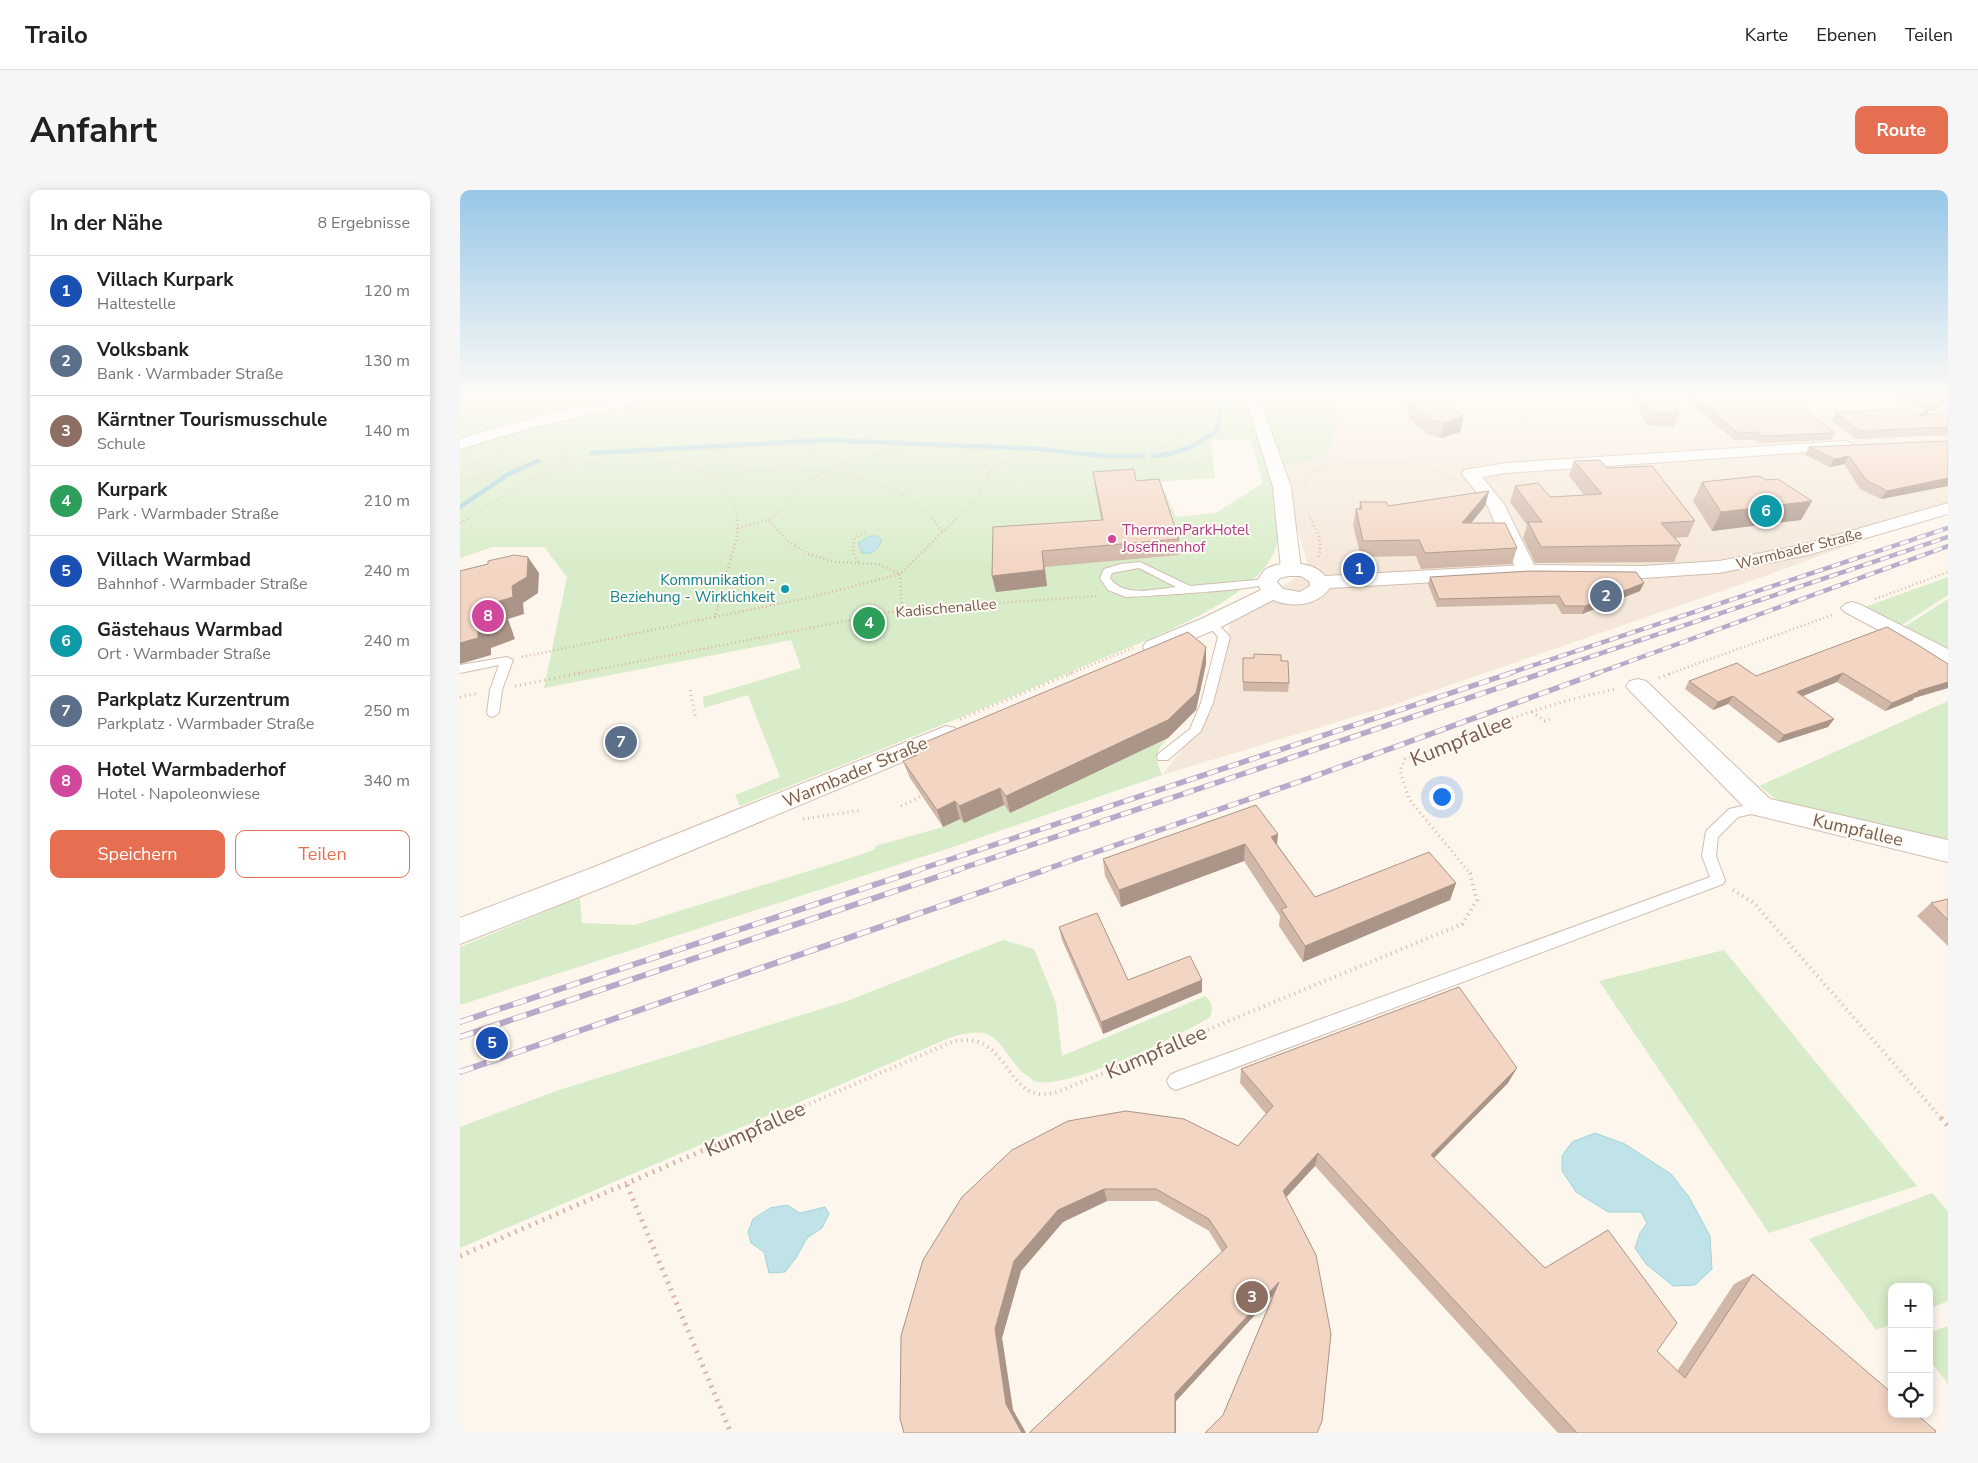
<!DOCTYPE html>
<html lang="de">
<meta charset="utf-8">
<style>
:root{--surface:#fff;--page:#f6f6f6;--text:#202124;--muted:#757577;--line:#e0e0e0;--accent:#e76f51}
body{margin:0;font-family:"Nunito Sans",sans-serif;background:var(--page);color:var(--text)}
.controls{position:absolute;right:15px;bottom:15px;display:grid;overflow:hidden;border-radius:10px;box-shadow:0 2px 12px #0003}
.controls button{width:45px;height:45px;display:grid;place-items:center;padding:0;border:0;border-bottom:1px solid var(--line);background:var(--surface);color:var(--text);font:25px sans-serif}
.you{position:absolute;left:981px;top:606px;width:18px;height:18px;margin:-12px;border:4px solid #fff;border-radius:50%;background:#1a73e8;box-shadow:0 0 0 8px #1a73e833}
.badge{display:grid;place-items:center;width:32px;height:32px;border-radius:50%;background:var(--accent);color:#fff;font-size:16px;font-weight:700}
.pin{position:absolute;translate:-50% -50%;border:2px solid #fff;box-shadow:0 1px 5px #0006}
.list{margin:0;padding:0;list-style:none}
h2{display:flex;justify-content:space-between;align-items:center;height:65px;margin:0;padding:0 20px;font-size:21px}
h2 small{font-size:16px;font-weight:400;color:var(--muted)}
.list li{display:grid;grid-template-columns:32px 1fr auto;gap:15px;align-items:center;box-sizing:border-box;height:70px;padding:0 20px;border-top:1px solid var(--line)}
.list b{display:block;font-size:19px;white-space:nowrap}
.list p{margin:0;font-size:16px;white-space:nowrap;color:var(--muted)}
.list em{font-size:16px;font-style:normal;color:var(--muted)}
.actions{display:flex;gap:10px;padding:15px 20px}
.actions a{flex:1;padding:11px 0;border:1px solid var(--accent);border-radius:10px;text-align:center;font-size:18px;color:var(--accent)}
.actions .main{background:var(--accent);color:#fff}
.icon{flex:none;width:28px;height:28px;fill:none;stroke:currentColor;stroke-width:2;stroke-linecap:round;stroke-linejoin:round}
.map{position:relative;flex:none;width:1488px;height:1243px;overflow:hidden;border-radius:10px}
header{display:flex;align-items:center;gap:30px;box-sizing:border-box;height:70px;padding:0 25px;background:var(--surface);border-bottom:1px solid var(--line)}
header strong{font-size:24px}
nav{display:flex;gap:28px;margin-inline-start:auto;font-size:18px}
.intro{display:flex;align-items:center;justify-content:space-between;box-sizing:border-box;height:120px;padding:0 30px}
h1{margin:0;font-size:35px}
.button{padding:12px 22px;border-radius:10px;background:var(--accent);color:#fff;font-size:18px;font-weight:700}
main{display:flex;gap:30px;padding:0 30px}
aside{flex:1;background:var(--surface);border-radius:10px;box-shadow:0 2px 12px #0003}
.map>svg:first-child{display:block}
.residential{fill:#f5e8da}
.green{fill:#d8ecc9;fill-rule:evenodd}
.water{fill:#bfe3e8;stroke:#a5d3da}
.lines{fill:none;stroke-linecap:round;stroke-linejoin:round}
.stream{stroke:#a5d3da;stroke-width:4.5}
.service-casing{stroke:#d1beb0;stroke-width:2}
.minor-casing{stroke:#d1beb0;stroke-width:2}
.tertiary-casing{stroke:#d1beb0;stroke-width:2}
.path-far4{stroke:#d9b8a5;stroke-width:2;stroke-dasharray:0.5 2.5;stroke-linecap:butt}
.path-far3{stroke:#d9b8a5;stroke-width:2.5;stroke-dasharray:1 3;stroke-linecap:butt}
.path-far2{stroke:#d9b8a5;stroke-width:3;stroke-dasharray:1 4;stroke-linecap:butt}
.path-far1{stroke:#d9b8a5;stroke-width:4;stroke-dasharray:1 4.5;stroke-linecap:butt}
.path{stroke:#d9b8a5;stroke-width:5;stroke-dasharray:2 5.5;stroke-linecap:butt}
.service{fill:#fff;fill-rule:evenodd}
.minor{fill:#fff;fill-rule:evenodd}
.tertiary{fill:#fff;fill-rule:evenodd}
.rail-far2-casing{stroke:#b9a8c9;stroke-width:4.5}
.rail-far1-casing{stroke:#b9a8c9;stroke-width:5.5}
.rail-casing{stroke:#b9a8c9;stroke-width:6}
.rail-far2{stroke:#fffaf3;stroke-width:3;stroke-dasharray:9;stroke-linecap:butt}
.rail-far1{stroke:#fffaf3;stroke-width:4;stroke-dasharray:11;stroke-linecap:butt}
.rail{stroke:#fffaf3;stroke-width:4.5;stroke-dasharray:14;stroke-linecap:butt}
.wall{fill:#d1b7a8}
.shaded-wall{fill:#aa9588}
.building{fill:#f3d5c3;stroke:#aa9588}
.hotel-dot{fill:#d1479c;stroke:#fffaf3;stroke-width:2}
.culture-dot{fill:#0f9aa8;stroke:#fffaf3;stroke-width:2}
.labels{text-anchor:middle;stroke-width:4;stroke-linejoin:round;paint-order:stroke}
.far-hotel-label{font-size:15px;fill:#b23c85;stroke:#fffaf3;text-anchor:start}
.far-street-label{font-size:15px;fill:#7a5c4d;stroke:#fffaf3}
.far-culture-label{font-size:15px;fill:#0d838f;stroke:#fffaf3;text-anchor:end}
.street-label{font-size:18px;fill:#7a5c4d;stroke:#fffaf3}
.near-street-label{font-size:21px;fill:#7a5c4d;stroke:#fffaf3}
</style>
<header>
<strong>Trailo</strong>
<nav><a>Karte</a><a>Ebenen</a><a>Teilen</a></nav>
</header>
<div class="intro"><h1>Anfahrt</h1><a class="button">Route</a></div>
<main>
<aside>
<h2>In der Nähe<small>8 Ergebnisse</small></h2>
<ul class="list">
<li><span class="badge" style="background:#1a4fb4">1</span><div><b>Villach Kurpark</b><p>Haltestelle</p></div><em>120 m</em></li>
<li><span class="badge" style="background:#5c6f8a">2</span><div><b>Volksbank</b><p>Bank · Warmbader Straße</p></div><em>130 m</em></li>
<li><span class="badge" style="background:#8d6e63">3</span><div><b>Kärntner Tourismusschule</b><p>Schule</p></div><em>140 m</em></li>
<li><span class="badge" style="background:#2e9e5b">4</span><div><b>Kurpark</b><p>Park · Warmbader Straße</p></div><em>210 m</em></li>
<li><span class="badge" style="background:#1a4fb4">5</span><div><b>Villach Warmbad</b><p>Bahnhof · Warmbader Straße</p></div><em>240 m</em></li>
<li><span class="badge" style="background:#0f9aa8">6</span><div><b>Gästehaus Warmbad</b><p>Ort · Warmbader Straße</p></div><em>240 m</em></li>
<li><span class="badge" style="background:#5c6f8a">7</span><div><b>Parkplatz Kurzentrum</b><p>Parkplatz · Warmbader Straße</p></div><em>250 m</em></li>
<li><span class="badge" style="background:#d1479c">8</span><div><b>Hotel Warmbaderhof</b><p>Hotel · Napoleonwiese</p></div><em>340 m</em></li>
</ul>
<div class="actions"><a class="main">Speichern</a><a>Teilen</a></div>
</aside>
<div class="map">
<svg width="1488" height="1243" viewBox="0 0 1488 1243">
<rect width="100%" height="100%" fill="#fdf6ec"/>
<path class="residential" d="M488,205H606L607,209L487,212Z
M876,205H1488V319L1302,387L930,516L702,585L748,526L771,430L849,379L820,277L852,270L883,213Z"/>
<path class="green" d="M0,205H488L487,212L607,209L606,205H876L883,213L869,260L852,270L812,279C818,310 828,345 808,373C774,421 670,456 615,480C504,527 392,571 280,616L275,605L320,587L288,505L244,518L243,507L341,478L331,450L84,498L107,387L84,357H33L0,368ZM790,249L803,293L756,323L716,327L705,302L680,304L678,293L755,288L751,251Z
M1488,387V405L1436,439L1402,418Z
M1488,409V460L1441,439Z
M1488,511V652L1322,614L1299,596Z
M708,548L700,557L696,568L702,585L490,658L0,815V757L120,707L122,733L174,735L397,666L415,659V656L483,637L500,629L504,633L544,615L551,623Z
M543,750L574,759L596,813L602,866L745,806C753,813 753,818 750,827C718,847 611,898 577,892C573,891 570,888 568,886C565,884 562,883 559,879C533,848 536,834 489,848L0,1058V937L99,900L387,811Z
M1264,760L1457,996L1309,1043L1139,791Z
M1472,1003L1488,1021V1111L1469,1119V1097H1432V1134L1416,1140L1349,1049Z
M1488,1136V1194L1469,1169V1143Z"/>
<path class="water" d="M411,346H417L422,350C417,361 414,364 402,363L398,353Z
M1135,943L1165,954L1211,984L1229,1007L1250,1046L1252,1079L1235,1095L1213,1096L1186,1074L1175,1058L1180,1043L1187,1033L1181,1022H1148L1116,1002L1102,981V966L1112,952Z
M327,1015L340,1023L365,1017L369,1024L362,1038L347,1048L336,1068L325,1082L309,1083L304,1062L291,1053L288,1042L293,1029L310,1018Z"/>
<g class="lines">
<path class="stream" d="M131,263L365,250L579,259L644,266H683
M693,266C719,264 736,256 757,241L760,219L768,205
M0,317L47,285L78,271"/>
<defs>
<path id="service" d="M1328,205H1431C1421,211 1339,212 1328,205Z
M680,372L730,396L807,389L812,392C803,400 687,406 666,407L648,400L640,388L644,379L661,374ZM679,378L716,397C695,399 664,408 650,388L652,383Z
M751,430L755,431L770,447L753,513L741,541L708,570H698L697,567L698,564L730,539L741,513L758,447L746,433Z
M47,467L53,470L42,500L39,523L33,527L29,526L27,523L30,500L39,475L0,483V475Z
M1301,612L1306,613L1308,617L1306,621L1278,627L1258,647L1256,666L1265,690L1263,694L716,900L710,897L707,891L710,885L716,882L1250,687L1242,666L1246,641L1269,619Z"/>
<path id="minor" d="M178,205H207L205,208L200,209L78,236L0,259V249C58,230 118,217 178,205Z
M782,205H796L801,213L831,297L841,379L838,383L831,385L824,383L821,379L813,297L787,213Z
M1385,251L1391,253L1393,256L1391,259L1046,283L1022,287L1044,314L1077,381L1074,385L1067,387L1060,385L1057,381L1027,315L1002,284L1004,280L1046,273Z
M1392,412L1399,414L1488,459V475L1480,473L1385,422L1381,418L1385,414Z
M1178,489L1186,491L1310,609L1488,650V672L1291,624L1170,501L1166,496L1170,491Z"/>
<path id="tertiary" d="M1488,313V324L1348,365L1259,383L1183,388L1067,387L870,398C857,416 832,418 813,410L759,438L702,462L694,464L686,462L683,457L686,452L743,428L801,400L797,392C799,388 802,382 806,379C821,370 854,371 865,386L1067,375L1183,376L1259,371L1338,356ZM829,386H841L849,391L850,396L840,402L823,399L817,392L820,388Z
M486,536L495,538L499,544L495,550L149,695L0,754V728L129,679Z"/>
</defs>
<use href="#service" class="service-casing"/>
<use href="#minor" class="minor-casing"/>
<use href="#tertiary" class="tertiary-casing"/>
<path class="path-far4" d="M318,205L312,214L326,222L337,245L353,252L350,260L356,273L365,282
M216,212L238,205
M0,220L26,205
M17,223L73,205
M0,228L56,218
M516,260L530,282
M107,262L104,267L106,275C161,269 265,255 278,329
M675,270L743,272
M0,282L44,260
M250,285C274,283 298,280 322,279C367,278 445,291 473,329
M0,293L38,280L104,267L390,252L670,270C696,265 720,247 739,228C745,222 749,212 753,205
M844,297L853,280C892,270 959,266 993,289
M443,303L458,290
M848,323L851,329
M7,329L68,290L106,275
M310,329C323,319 333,305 346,294C373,272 410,266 443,259
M496,329L515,310L530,282L567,262"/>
<path class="path-far3" d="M472,328L483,342
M850,328C857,341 864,353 858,368
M308,330L311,328
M0,333L9,328
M278,338L308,330L328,351L348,364L375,372L418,374L440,384
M398,372C392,364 392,357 395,348L405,342
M440,384L442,420
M1415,409L1488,382
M255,427L356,406L440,384L497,328
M62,467L255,427L277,346V328
M114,484L442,420L638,406
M609,484L673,458
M1209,484L1372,425"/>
<path class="path-far2" d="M1199,488L1212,483
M55,496L121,483
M230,500L236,529
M0,507L19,503
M1072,522L1085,531L1091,529
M500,529L612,483
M441,616L462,606
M343,629L402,620
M1008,681L949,609L940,581L945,569C1015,542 1083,513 1157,499"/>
<path class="path-far1" d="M1273,700L1294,713L1482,929
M314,929L494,851C503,850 512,849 521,853C553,868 554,917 600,901L1002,734L1017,710L1010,684L1007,680"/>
<path class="path" d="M1481,928L1488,936
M167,995L271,1243
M0,1066L317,928"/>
<use href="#service" class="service"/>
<use href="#minor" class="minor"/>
<use href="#tertiary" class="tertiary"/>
<defs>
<path id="rail-far2" d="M1047,484L1488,338
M1079,484L1488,347
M1135,484L1488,356"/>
<path id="rail-far1" d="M455,681L1051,483
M494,681L1083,483
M581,681L844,590L1138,483"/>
<path id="rail" d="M0,832L459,680
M0,847L498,680
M0,882L585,680"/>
</defs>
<use href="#rail-far2" class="rail-far2-casing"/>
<use href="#rail-far1" class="rail-far1-casing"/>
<use href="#rail" class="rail-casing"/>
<use href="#rail-far2" class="rail-far2"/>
<use href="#rail-far1" class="rail-far1"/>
<use href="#rail" class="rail"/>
</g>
<path class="wall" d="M943,205H975L1000,242L981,248L969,245L950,230Z
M1169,205H1206L1219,224L1214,237L1187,235Z
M1221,205H1325L1375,243L1371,250L1298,253L1294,250H1274Z
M1429,205H1488V210L1473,221L1470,220L1466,225L1488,221V245L1396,249L1371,231L1375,223L1461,217L1428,208Z
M1488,251V296L1421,309L1400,299L1384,274L1370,277L1345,265L1349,257Z
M1114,271L1147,278L1235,331L1228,347L1214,348L1221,355L1214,372L1075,373L1063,348L1067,335L1050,312L1055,296L1090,307L1124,305L1109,286Z
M633,282L676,291L719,349V365L585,377L587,396L536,402L532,386L641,330L635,297Z
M1242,292L1352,311L1341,330L1252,341L1233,311Z
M1029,301L1025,316L1011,333L1057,358L1052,374L961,379L956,366L901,367L893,335L896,319H899L900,312L928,316Z
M970,387L1180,401L1122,424H1102L1096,414L977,417L968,394Z
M746,457V474L736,520L708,548L550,623L544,615L504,633L500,629L483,637L450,588L443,571L454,566L451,558Z
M783,468L821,471L829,493L828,502L783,501Z
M1488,474V498L1454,508L1453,510L1425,521L1377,492L1342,506L1374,529L1368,537L1318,553L1268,514L1253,520L1225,499L1229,491Z
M818,644L817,654L855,707L996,693L990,710L843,772L819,736L820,726L784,671L661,717L645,686L643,669Z
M1488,709V756L1457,726L1471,713Z
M599,737L668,790H742V802L643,844L602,750Z
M781,879L1048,893L974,968L1085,1078L1197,1161L1217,1181L1274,1094L1293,1084L1475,1243H1098L855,976L826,1007L856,1065L763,1225L813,1105L716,1211L569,1243L762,1062L749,1041L697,1011H647L603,1032L561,1081L542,1148L553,1220L566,1243H444L502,1007L778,956L806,924L780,893Z"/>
<path class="shaded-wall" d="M1487,205H1488V210L1473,221L1479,210Z
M1472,216L1467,224L1452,235L1457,227Z
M1004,226L1000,242L981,248L985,232Z
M1389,266L1384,274L1370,277L1374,269Z
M1488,288V296L1421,309L1427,301Z
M1029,301L1025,316L998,349L1002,333Z
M1352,311L1341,330L1252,341L1261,322Z
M582,361L587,396L536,402L532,386Z
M68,367L79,383L78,403L63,413L64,424L48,429L55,449L31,458V465L0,474V453L18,441L36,412L52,396Z
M1184,393L1180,401L1122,424L1125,416Z
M746,457V474L736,520L708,548L550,623L546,606Z
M1383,483L1377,492L1331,511L1337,502Z
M1488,492V498L1454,508L1453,510L1425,521L1432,513L1458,501Z
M1273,506L1268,514L1253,520L1258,512Z
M1374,529L1368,537L1318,553L1324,545Z
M540,598L544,615L504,633L499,616Z
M495,611L500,629L483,637L477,620Z
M818,644L816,661L811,647Z
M785,654L784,671L661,717L659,700Z
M996,693L990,710L843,772L845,756Z
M742,790V802L643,844L641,832Z
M1057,878L1048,893L964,978L971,965Z
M858,963L855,976L820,1014L823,1001Z
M644,999L647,1011L603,1032L561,1081L542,1148L553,1220L566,1243H562L546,1214L535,1139L554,1071L598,1020Z
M819,1092L816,1102L716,1211V1243H715V1204Z"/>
<path class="building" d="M950,205H975L1004,226L985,232L972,230L952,215Z
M1181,205H1206L1219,224L1192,223Z
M1233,205H1325L1375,243L1302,246L1298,242L1278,243Z
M1461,205H1487L1479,210Z
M1472,216L1457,227L1488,221V237L1400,241L1375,223Z
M1488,251V288L1427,301L1406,290L1389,266L1374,269L1349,257Z
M1140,270L1147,278L1192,276L1235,331L1201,333L1221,355L1081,357L1068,332H1082L1055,296L1078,293L1090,307L1142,304L1114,271Z
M674,279L676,291L699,289L719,349L582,361L584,380L532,386L533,337L643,330L633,282Z
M1299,286L1306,290L1318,289L1352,311L1261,322L1242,292Z
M1029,301L1002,333H1045L1057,358L965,363L959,350L903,351L896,319H902L900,312H926L928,316Z
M54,365L68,367L67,387L52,396L53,407L36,412L42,433L18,441V448L0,453V381L28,374V371Z
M1070,381L1176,382L1184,393L1125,416H1105L1099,406L979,409L970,387Z
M1427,437L1458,455L1488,474V492L1458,501H1460L1432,513L1383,483L1337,502L1374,529L1324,545L1273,506L1258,512L1229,491L1277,473L1296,486Z
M728,442L746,457L736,503L708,530L546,606L540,598L499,616L495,611L477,620L443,571L457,565L451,558Z
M794,464L821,465V471H828L829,493L783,492V468H794Z
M796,615L818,644L811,647L855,707L969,662L996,693L845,756L821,719L827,717L785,654L659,700L643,669Z
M1488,709V730L1471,713Z
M637,723L668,790L730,766L742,790L641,832L599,737Z
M999,797L1057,878L971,965L1085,1078L1148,1040L1217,1133L1197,1161L1225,1188L1293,1084L1432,1203V1224H1456L1476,1241L1475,1243H1117L858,963L823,1001L856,1065L871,1144L862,1231L857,1243H745L763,1225L819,1092L715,1204V1243H569L767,1057L749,1029L696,999H644L598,1020L554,1071L535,1139L546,1214L562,1243H444L440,1229L441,1146L463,1070L502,1007L552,960L608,931L666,921L724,929L778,956L813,916L781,879Z"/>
<linearGradient id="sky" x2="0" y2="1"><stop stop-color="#97c7e8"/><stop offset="0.54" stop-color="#fefbf6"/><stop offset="1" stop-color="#fefbf6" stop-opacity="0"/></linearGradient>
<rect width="1488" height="379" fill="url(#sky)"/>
<circle class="hotel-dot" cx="652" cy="349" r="5"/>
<circle class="culture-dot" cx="325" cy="399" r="5"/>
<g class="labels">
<g class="far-hotel-label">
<text x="662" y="345">ThermenParkHotel<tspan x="662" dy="17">Josefinenhof</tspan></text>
</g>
<g class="far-street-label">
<text transform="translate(1339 359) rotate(-14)" y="5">Warmbader Straße</text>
<text transform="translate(486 418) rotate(-5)" y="5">Kadischenallee</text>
</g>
<g class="far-culture-label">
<text x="315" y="395">Kommunikation -<tspan x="315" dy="17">Beziehung - Wirklichkeit</tspan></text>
</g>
<g class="street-label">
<text transform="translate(395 582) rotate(-23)" y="6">Warmbader Straße</text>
<text transform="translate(1398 640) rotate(13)" y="6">Kumpfallee</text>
</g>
<g class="near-street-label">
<text transform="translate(1001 550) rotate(-22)" y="7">Kumpfallee</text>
<text transform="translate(696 862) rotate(-23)" y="7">Kumpfallee</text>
<text transform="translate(295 939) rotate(-24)" y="7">Kumpfallee</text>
</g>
</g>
</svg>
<div class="controls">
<button>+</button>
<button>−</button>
<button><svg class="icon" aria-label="locate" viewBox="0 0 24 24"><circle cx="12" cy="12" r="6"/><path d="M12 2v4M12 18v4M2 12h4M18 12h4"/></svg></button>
</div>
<div class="you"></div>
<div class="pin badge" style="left:899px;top:379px;background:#1a4fb4">1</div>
<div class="pin badge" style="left:1146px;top:406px;background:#5c6f8a">2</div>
<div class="pin badge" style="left:792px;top:1107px;background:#8d6e63">3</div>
<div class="pin badge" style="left:409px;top:433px;background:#2e9e5b">4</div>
<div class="pin badge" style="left:32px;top:853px;background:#1a4fb4">5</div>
<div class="pin badge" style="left:1306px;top:321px;background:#0f9aa8">6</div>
<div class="pin badge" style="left:161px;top:552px;background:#5c6f8a">7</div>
<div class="pin badge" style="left:28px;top:426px;background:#d1479c">8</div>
</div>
</main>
